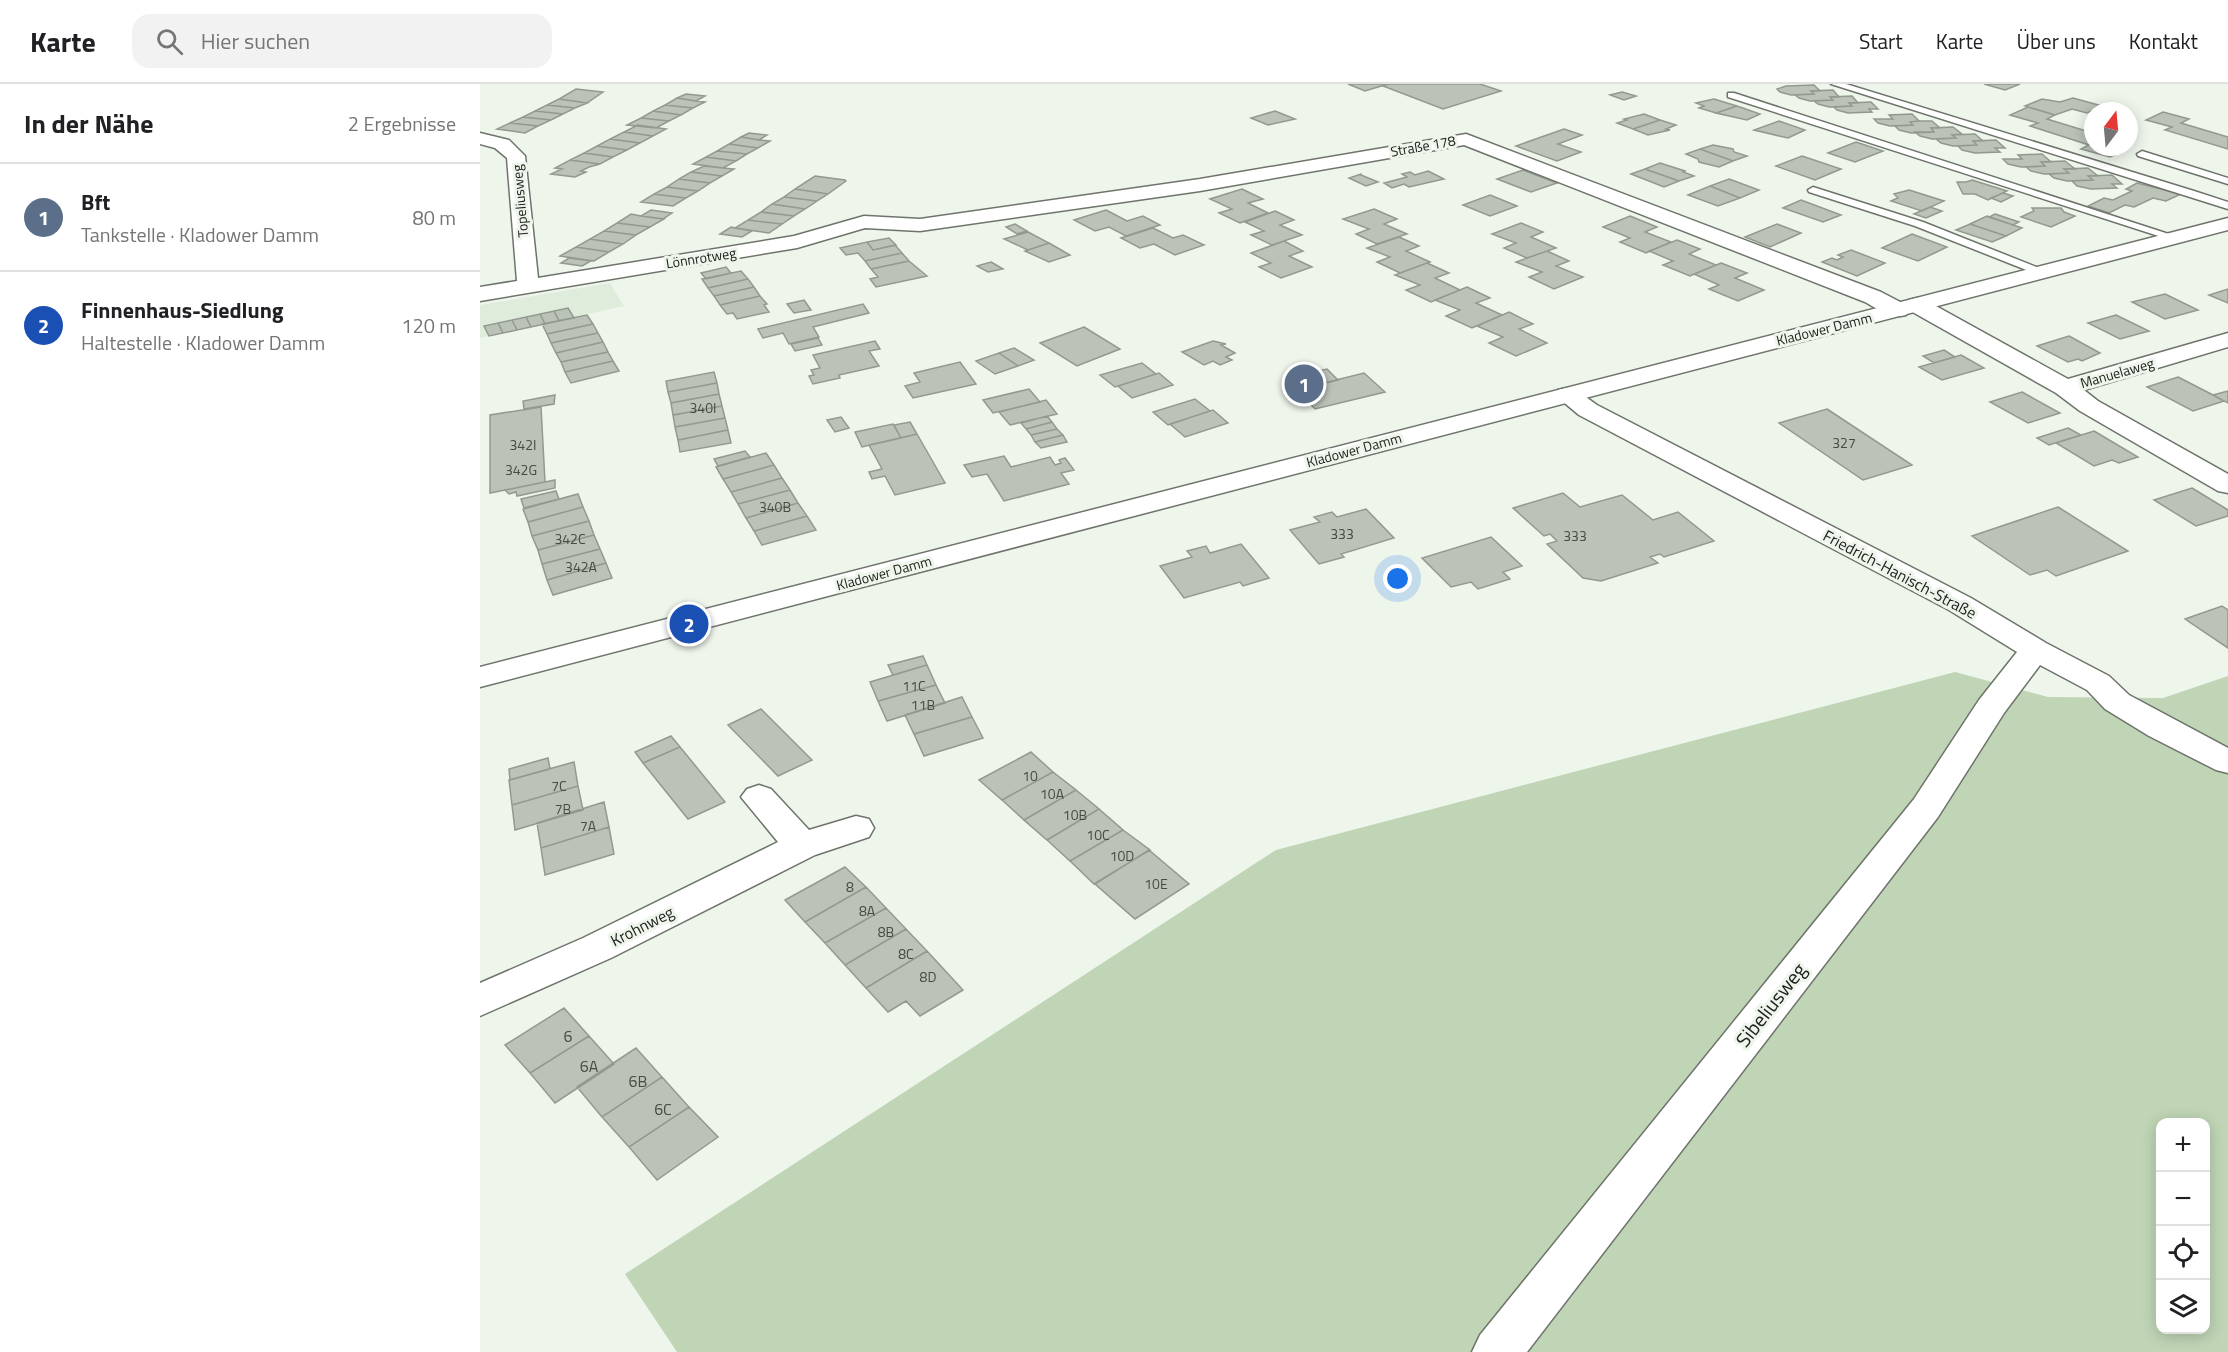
<!DOCTYPE html>
<html lang="de">
<meta charset="utf-8">
<style>
:root{--surface:#fff;--page:#f2f2f2;--text:#202124;--muted:#757577;--line:#e0e0e0;--accent:#6b59d3}
body{margin:0;font-family:"Titillium Web",sans-serif;background:var(--page);color:var(--text)}
.controls{position:absolute;right:18px;bottom:18px;display:grid;overflow:hidden;border-radius:12px;box-shadow:0 3px 15px #0003}
.controls button{width:54px;height:54px;display:grid;place-items:center;padding:0;border:0;border-bottom:2px solid var(--line);background:var(--surface);color:var(--text);font:30px sans-serif}
.compass{position:absolute;left:1604px;top:18px;width:54px;height:54px;border-radius:50%;background:var(--surface);box-shadow:0 3px 15px #0003;rotate:16deg}
.you{position:absolute;left:918px;top:495px;width:21px;height:21px;margin:-15px;border:4px solid #fff;border-radius:50%;background:#1a73e8;box-shadow:0 0 0 9px #1a73e833}
.badge{display:grid;place-items:center;width:39px;height:39px;border-radius:50%;background:var(--accent);color:#fff;font-size:20px;font-weight:700}
.pin{position:absolute;translate:-50% -50%;border:3px solid #fff;box-shadow:0 2px 6px #0006}
.list{margin:0;padding:0;list-style:none}
h2{display:flex;justify-content:space-between;align-items:center;height:78px;margin:0;padding:0 24px;font-size:26px}
h2 small{font-size:20px;font-weight:400;color:var(--muted)}
.list li{display:grid;grid-template-columns:39px 1fr auto;gap:18px;align-items:center;box-sizing:border-box;height:108px;padding:0 24px;border-top:2px solid var(--line)}
.list b{display:block;font-size:22px;white-space:nowrap}
.list p{margin:0;font-size:20px;white-space:nowrap;color:var(--muted)}
.list em{font-size:20px;font-style:normal;color:var(--muted)}
.icon{flex:none;width:33px;height:33px;fill:none;stroke:currentColor;stroke-width:2;stroke-linecap:round;stroke-linejoin:round}
.map{position:relative;flex:none;width:1748px;height:1268px;overflow:hidden}
header{display:flex;align-items:center;gap:36px;box-sizing:border-box;height:84px;padding:0 30px;background:var(--surface);border-bottom:2px solid var(--line)}
header strong{font-size:28px}
nav{display:flex;gap:33px;margin-inline-start:auto;font-size:21px}
.search{width:420px;height:54px;background:var(--page);display:flex;align-items:center;gap:15px;box-sizing:border-box;padding:0 21px;border-radius:18px;color:var(--muted);font-size:22px}
main{display:flex}
aside{flex:1;background:var(--surface)}
.map>svg:first-child{display:block}
.built{fill:#e0ecdb}
.green{fill:#bfd5b5;fill-rule:evenodd}
.building{fill:#bbc2b8;stroke:#92998f;stroke-width:1.5}
.lines{fill:none;stroke-linecap:round;stroke-linejoin:round}
.lane-casing{stroke:#6e746b;stroke-width:3}
.street-casing{stroke:#6e746b;stroke-width:3}
.secondary-casing{stroke:#6e746b;stroke-width:3}
.lane{fill:#fff;fill-rule:evenodd}
.street{fill:#fff;fill-rule:evenodd}
.secondary{fill:#fff;fill-rule:evenodd}
.labels{text-anchor:middle;stroke-width:6;stroke-linejoin:round;paint-order:stroke}
.far-street-label{font-size:14px;fill:#20221f;stroke:#eef5eb}
.number-label{font-size:14px;fill:#474a45}
.street-label{font-size:16px;fill:#20221f;stroke:#eef5eb}
.near-number-label{font-size:16px;fill:#474a45}
.near-street-label{font-size:20px;fill:#20221f;stroke:#eef5eb}
</style>
<header>
<strong>Karte</strong>
<div class="search"><svg class="icon" aria-label="search" viewBox="0 0 24 24"><circle cx="10" cy="10" r="6"/><path d="M15 15l6 6"/></svg>Hier suchen</div>
<nav><a>Start</a><a>Karte</a><a>Über uns</a><a>Kontakt</a></nav>
</header>
<main>
<aside>
<h2>In der Nähe<small>2 Ergebnisse</small></h2>
<ul class="list">
<li><span class="badge" style="background:#5c6f8a">1</span><div><b>Bft</b><p>Tankstelle · Kladower Damm</p></div><em>80 m</em></li>
<li><span class="badge" style="background:#1a4fb4">2</span><div><b>Finnenhaus-Siedlung</b><p>Haltestelle · Kladower Damm</p></div><em>120 m</em></li>
</ul>
</aside>
<div class="map">
<svg width="1748" height="1268" viewBox="0 0 1748 1268">
<rect width="100%" height="100%" fill="#eef5eb"/>
<path class="built" d="M130,199L144,222L0,254V221Z"/>
<path class="green" d="M1475,588L1568,613L1683,614L1748,592V1268H197L145,1190L796,766ZM1680,1038H1726V1246H1680Z"/>
<path class="building" d="M868,0H908L885,7Z
M908,0H1000L1021,7L963,25L903,2Z
M1504,0H1540L1525,6Z
M1334,1L1340,7H1331L1334,10L1311,11L1300,8L1297,5L1306,2Z
M96,5L123,8L107,19L79,15Z
M1353,6L1359,13H1350L1353,16L1330,17L1319,14L1315,11L1334,10L1331,7Z
M1142,8L1156,12L1144,16L1130,11Z
M206,10L225,12L216,17L197,14Z
M1372,12L1378,19H1369L1372,22L1349,23L1338,20L1334,17L1353,16L1350,13Z
M197,14L216,17L225,18L213,24L185,21Z
M1593,14L1622,22L1607,29L1592,25L1575,31L1545,22L1562,15L1580,18Z
M79,15L107,19L95,24L67,21Z
M1234,15L1257,22L1236,29L1219,24L1224,22L1216,19Z
M1391,18L1398,25H1389L1392,28L1368,29L1357,26L1354,23L1372,22L1369,19Z
M67,21L95,24L83,30L55,27Z
M185,21L213,24L201,31L173,27Z
M1257,22L1280,30L1267,36L1236,29Z
M1548,23L1575,31L1567,35L1613,49V63L1648,65L1630,73L1601,65L1609,61L1550,42L1558,39L1530,31Z
M55,27L83,30L71,36L43,33Z
M173,27L201,31L189,37L161,34Z
M795,27L815,35L788,41L771,34Z
M1683,28L1709,35L1701,39L1748,53V65L1685,46L1692,43L1666,36Z
M1164,30L1180,36L1153,45L1137,39L1147,36L1144,35Z
M1432,30L1439,37L1430,38L1433,41L1410,42L1398,39L1394,35H1413L1409,31Z
M43,33L71,36L58,42L30,39Z
M161,34L189,37L176,44L147,41Z
M1180,36L1196,41L1186,45L1190,46L1168,51L1153,45Z
M1299,37L1325,46L1308,54L1274,46Z
M1439,37H1452L1460,44H1451L1454,48L1431,49L1419,46L1415,42L1433,41L1430,38Z
M30,39L58,42L45,49L17,45Z
M156,42L157,41L186,45L173,52L144,48Z
M1473,43L1482,50L1472,51L1476,54L1452,55L1440,52L1435,48H1454L1451,44Z
M1084,45L1102,51L1078,60L1101,68L1077,77L1036,62Z
M144,48L173,52L160,59L130,55Z
M269,49L287,51L279,56L261,53Z
M1495,50L1503,57H1493L1497,61L1473,62L1461,59L1456,55L1476,54L1472,51Z
M261,53L279,56L290,57L278,64L249,60Z
M130,55L160,59L147,66L117,62Z
M1516,56L1525,64H1515L1520,68L1495,69L1482,66L1478,62L1497,61L1493,57Z
M1376,58L1403,67L1375,78L1348,69Z
M249,60L278,64L267,70L237,67Z
M1233,61L1253,65L1254,68L1267,72L1253,77L1220,65Z
M117,62L147,66L133,73L104,69Z
M1220,65L1253,77L1239,83L1219,78L1218,75L1206,70Z
M237,67L267,70L256,77L226,73Z
M104,69L133,73L120,80L90,76Z
M1562,70L1571,78H1561L1565,82L1541,83L1528,80L1523,75H1542L1538,71Z
M1322,72L1361,85L1335,96L1296,82Z
M226,73L256,77L243,84L213,80Z
M90,76L120,80L109,83L101,87L106,88L95,93L71,90L82,85L75,84Z
M1585,77L1595,85H1584L1589,89L1564,90L1551,87L1546,83L1565,82L1561,78Z
M1180,79L1205,87L1203,88L1214,92L1199,97L1165,85Z
M224,82L243,84L254,85L242,92L211,88Z
M1608,84L1618,92H1608L1613,96L1587,97L1574,94L1569,90L1589,89L1584,85Z
M1165,85L1199,97L1184,103L1151,90Z
M1043,86L1077,99L1051,108L1017,95Z
M948,87L964,95L929,103L924,100L912,104L904,99L927,93L922,90L930,88L935,91Z
M211,88L242,92L230,99L199,95Z
M881,90V91L898,98L886,102L869,94Z
M1632,91L1642,100H1632L1637,104L1611,105L1597,102L1592,97L1613,96L1608,92Z
M335,92L365,96L366,97L348,110L315,105Z
M199,95L230,99L218,107L187,103Z
M1249,95L1279,106L1260,114L1230,102Z
M1492,96L1527,107L1508,116L1495,110H1483L1477,98H1486Z
M1657,99L1701,110L1686,117L1673,114L1654,123L1645,121L1629,129L1608,122L1624,114L1633,116L1652,107L1646,105Z
M1230,102L1260,114L1238,122L1208,111Z
M187,103L218,107L206,114L174,110Z
M315,105L348,110L337,117L304,113Z
M762,105L783,115L768,119L788,129L760,139L739,129L752,125L730,115Z
M1429,106L1464,117L1442,127L1411,117L1418,114L1414,110Z
M1523,109L1533,112L1521,118L1511,114Z
M174,110L206,114L193,122L161,118Z
M1010,111L1037,122L1010,132L983,121Z
M304,113L337,117L325,125L292,120Z
M1321,116L1361,131L1343,138L1303,124Z
M292,120L325,125L314,132L281,128Z
M1450,123L1462,127L1446,134L1434,130Z
M1552,124H1581L1584,128L1595,132L1571,143L1541,133L1554,127Z
M894,125L917,135L904,140L927,150L897,160L876,150L889,145L863,135Z
M171,126L192,129L183,135L161,132Z
M626,126L647,137L663,132L680,141L646,152L629,143L615,147L594,136Z
M795,127L814,136L800,141L822,151L792,161L771,151L784,147L765,138Z
M281,128L314,132L302,140L268,136Z
M151,130L161,132L184,135L170,143L137,139Z
M1515,130L1539,138L1533,141L1509,133Z
M1150,132L1177,143L1165,148L1191,158L1166,169L1140,158L1150,154L1123,143Z
M1507,132L1533,141L1542,144L1526,152L1490,140Z
M268,136L302,140L289,149L255,144Z
M137,139L170,143L156,151L124,147Z
M1041,139L1063,148L1051,153L1076,164L1047,174L1024,164L1036,159L1012,150Z
M535,140L547,147L537,150L526,143Z
M1297,140L1321,149L1290,163L1265,153Z
M1490,140L1526,152L1512,158L1476,146Z
M251,143L255,144L272,147L262,153L240,150Z
M673,144L693,154L703,151L724,161L695,171L674,160L660,164L641,154Z
M124,147L156,151L143,160L110,155Z
M548,148L569,159L545,167L548,166L524,155Z
M1432,150L1467,163L1438,177L1402,164Z
M919,153L939,162L926,167L950,178L920,189L897,178L910,173L887,164Z
M409,154L416,161L393,166L387,158Z
M110,155L143,160L129,168L96,163Z
M1197,156L1220,165L1209,170L1236,181L1210,192L1183,181L1193,177L1169,167Z
M804,157L823,167L809,172L832,183L801,194L779,183L791,179L771,169Z
M387,158L393,166L415,161L422,169L385,177L378,169L366,171L360,164Z
M569,159L590,171L569,178L545,167Z
M96,163L129,168L114,177L80,172Z
M1371,166L1405,179L1377,192L1342,178L1352,174L1357,176L1363,173L1358,171Z
M1067,167L1089,177L1076,182L1103,193L1074,205L1049,193L1062,188L1036,178Z
M422,169L429,177L391,185L385,177Z
M89,174L111,177L102,182L81,179Z
M429,177L447,192L396,203L390,195L398,193L391,185Z
M511,178L523,185L508,188L497,182Z
M947,179L969,189L955,194L980,206L951,218L926,206L940,201L915,191Z
M1241,179L1267,189L1255,194L1284,206L1258,217L1229,205L1239,201L1214,190Z
M246,183L251,189L226,195L221,189Z
M261,187L268,195L228,204L222,195Z
M268,195L274,203L234,212L228,204Z
M274,203L280,212L240,221L234,212Z
M987,203L1010,214L996,219L1022,231L992,244L966,232L980,226L955,216Z
M1748,205V219L1729,211Z
M1685,210L1718,226L1685,235L1652,218Z
M280,212L287,220L284,221L289,228L257,235L253,229L247,230L240,221Z
M324,216L331,226L314,229L307,220Z
M383,220L389,229L333,243L339,253L309,260L303,249L283,254L278,245Z
M88,224L94,234L79,237L74,227Z
M74,227L79,237L65,240L60,230Z
M1029,228L1053,240L1039,245L1067,259L1036,272L1009,259L1023,253L997,242Z
M60,230L65,240L51,243L46,233Z
M107,231L113,240L67,250L62,240Z
M1636,231L1669,247L1640,255L1608,239Z
M46,233L51,243L37,246L32,236Z
M32,236L37,246L23,249L18,239Z
M18,239L23,249L9,252L4,242Z
M113,240L118,249L71,259L67,250Z
M604,243L640,265L597,282L560,259Z
M118,249L123,258L76,269L71,259Z
M1589,252L1620,269L1602,277L1598,275L1588,278L1557,262Z
M338,254L342,261L315,267L311,260Z
M395,257L400,265L389,267L399,282L359,291L360,294L333,300L329,292L334,291L331,286L340,284L333,271Z
M733,257L746,260L741,261L755,269L746,273L752,276L740,281L733,277L724,281L702,268Z
M123,258L128,268L81,278L76,269Z
M534,264L554,276L538,282L519,269Z
M1464,266L1475,273L1454,279L1443,272Z
M128,268L133,277L85,288L81,278Z
M519,269L538,282L515,290L496,277Z
M1481,271L1504,284L1462,296L1439,283Z
M133,277L139,287L91,299L85,288Z
M480,278L496,300L433,314L425,302L440,298L434,289Z
M662,279L676,290L635,303L620,291Z
M847,285L858,296L816,306L805,295Z
M234,288L237,299L188,308L186,297Z
M679,289L693,301L652,314L638,302Z
M884,289L905,308L835,325L816,306Z
M1698,293L1733,311L1744,317L1713,327L1667,303Z
M237,299L239,310L191,319L188,308Z
M549,305L560,318L513,329L503,316Z
M1748,307V319L1733,311Z
M1542,308L1580,329L1548,339L1510,318Z
M239,310L242,322L193,331L191,319Z
M75,311L74,320L44,325L43,317Z
M715,315L730,327L688,341L673,328Z
M566,316L577,330L530,341L519,328Z
M242,322L245,334L195,343L193,331Z
M61,323L65,398L10,409V331Z
M1347,325L1432,381L1383,396L1299,339Z
M733,326L748,339L705,353L690,340Z
M567,332L572,338L546,345L541,339Z
M361,333L369,344L355,348L347,336Z
M245,334L248,346L198,356L195,343Z
M430,338L437,350L421,354L414,341Z
M572,338L577,345L551,351L546,345Z
M413,340L421,354L382,363L375,348Z
M1588,344L1601,351L1569,361L1557,354Z
M577,345L583,351L555,358L551,351Z
M248,346L251,359L200,368L198,356Z
M1614,347L1658,373L1639,379L1632,376L1614,382L1576,359Z
M437,350L465,399L415,411L405,392L392,395L389,388L402,385L389,361Z
M583,351L587,358L561,364L555,358Z
M265,367L270,373L238,382L234,375Z
M286,369L294,381L243,395L236,383Z
M524,372L531,383L570,373L575,381L581,379L579,376L585,374L594,386L581,389L589,400L524,417L507,390L492,393L484,381Z
M294,381L302,394L251,408L243,395Z
M302,394L310,406L258,420L251,408Z
M75,396V404L37,412L36,408L29,410L25,406Z
M1712,404L1748,426V432L1716,442L1674,416Z
M310,406L318,419L266,434L258,420Z
M76,407L79,415L44,424L41,415Z
M1083,409L1100,423L1142,411L1173,436L1198,428L1234,457L1184,473L1180,470L1170,473L1178,479L1121,497L1103,494L1067,460L1077,457L1070,450L1064,452L1033,424Z
M98,410L103,423L48,438L43,425Z
M318,419L327,432L274,447L266,434Z
M103,423L109,437L52,452L48,438Z
M1578,423L1648,467L1576,492L1567,486L1550,491L1492,452Z
M886,425L914,454L861,470L864,473L839,480L810,446L840,438L834,433L852,428L857,433Z
M327,432L336,446L282,461L274,447Z
M109,437L114,451L58,466L52,452Z
M114,451L120,465L62,480L58,466Z
M1011,453L1042,482L1023,488L1030,495L998,505L991,498L971,503L942,474Z
M761,460L789,494L763,502L760,498L704,514L680,482L712,473L707,467L726,462L730,469Z
M120,465L126,479L67,496L62,480Z
M126,479L132,494L73,511L67,496Z
M1742,522L1748,526V564L1705,535Z
M443,572L447,581L413,591L408,581Z
M447,581L456,601L398,617L390,598Z
M456,601L465,619L407,637L398,617Z
M482,613L492,633L434,650L425,631Z
M281,625L332,676L298,692L248,641Z
M492,633L503,654L444,672L434,650Z
M191,652L200,663L163,679L155,668Z
M200,663L245,718L208,735L163,679Z
M551,668L573,688L522,716L499,696Z
M68,674L70,685L30,696L29,685Z
M94,678L98,702L32,721L29,696Z
M573,688L596,706L544,736L522,716Z
M98,702L103,726L35,746L32,721Z
M596,706L619,725L567,756L544,736Z
M124,718L129,743L61,764L57,739Z
M619,725L643,746L590,777L567,756Z
M129,743L134,770L65,791L61,764Z
M643,746L670,766L614,800L590,777Z
M669,766L709,800L655,835L615,800Z
M365,783L386,803L325,838L305,816Z
M386,803L406,824L345,859L325,838Z
M406,824L426,845L365,881L345,859Z
M426,845L447,867L386,904L365,881Z
M447,867L483,906L440,932L426,917L408,928L386,904Z
M84,924L109,952L50,989L25,961Z
M109,952L134,980L75,1019L50,989Z
M156,964L182,993L122,1033L97,1003Z
M182,993L209,1023L149,1063L122,1033Z
M209,1023L238,1053L177,1096L149,1063Z"/>
<g class="lines">
<defs>
<path id="lane" d="M1351,0H1366L1714,107L1748,118V125Z
M1248,9H1254L1701,154L1695,157L1691,156L1248,13Z
M1662,67L1748,94V100L1658,72L1657,70Z
M1333,103L1443,138L1569,188L1567,191H1559L1435,142L1329,108L1328,106Z"/>
<path id="street" d="M0,49L29,56L45,72L58,194L314,152L384,132L440,135L720,95L986,50L1401,208L1426,221L1429,216L1437,214L1445,216L1588,295L1748,249V263L1604,306L1618,317L1748,390V409L1738,407L1600,327L1576,309L1429,226L1426,231C1411,235 1398,225 1385,218L984,61L720,107L440,147L385,144L317,164L0,217V203L37,197L27,74L15,64L0,60Z
M1087,304L1096,306L1117,321L1491,514L1566,559L1629,592L1649,611L1748,664V689L1736,686L1669,652L1625,625L1607,606L1560,581L1524,629L1458,733L1047,1268H992L1000,1251L1434,715L1499,616L1537,568L1469,526L1099,331L1075,311L1078,306Z
M279,701L291,705L329,746L376,732L389,735L394,744L389,753L335,771L131,874L0,932V899L103,854L298,758L261,713L267,705Z"/>
<path id="secondary" d="M1748,134V146L0,603V583Z"/>
</defs>
<use href="#lane" class="lane-casing"/>
<use href="#street" class="street-casing"/>
<use href="#secondary" class="secondary-casing"/>
<use href="#lane" class="lane"/>
<use href="#street" class="street"/>
<use href="#secondary" class="secondary"/>
</g>
<g class="labels">
<g class="far-street-label">
<text transform="translate(943 62) rotate(-10)" y="5">Straße 178</text>
<text transform="translate(40 117) rotate(-95)" y="5">Topeliusweg</text>
<text transform="translate(221 174) rotate(-9)" y="5">Lönnrotweg</text>
<text transform="translate(1344 245) rotate(-14)" y="5">Kladower Damm</text>
<text transform="translate(1637 289) rotate(-16)" y="5">Manuelaweg</text>
<text transform="translate(874 366) rotate(-15)" y="5">Kladower Damm</text>
<text transform="translate(404 489) rotate(-15)" y="5">Kladower Damm</text>
</g>
<g class="number-label">
<text x="223" y="329">340I</text>
<text x="1364" y="364">327</text>
<text x="43" y="366">342I</text>
<text x="41" y="391">342G</text>
<text x="295" y="428">340B</text>
<text x="862" y="455">333</text>
<text x="1095" y="457">333</text>
<text x="90" y="460">342C</text>
<text x="101" y="488">342A</text>
<text x="434" y="607">11C</text>
<text x="443" y="626">11B</text>
<text x="550" y="697">10</text>
<text x="79" y="707">7C</text>
<text x="572" y="715">10A</text>
<text x="83" y="730">7B</text>
<text x="595" y="736">10B</text>
<text x="108" y="747">7A</text>
<text x="618" y="756">10C</text>
<text x="642" y="777">10D</text>
<text x="676" y="805">10E</text>
<text x="370" y="808">8</text>
<text x="387" y="832">8A</text>
<text x="406" y="853">8B</text>
<text x="426" y="875">8C</text>
<text x="448" y="898">8D</text>
</g>
<g class="street-label">
<text transform="translate(1420 490) rotate(28)" y="6">Friedrich-Hanisch-Straße</text>
<text transform="translate(162 842) rotate(-27)" y="6">Krohnweg</text>
</g>
<g class="near-number-label">
<text x="88" y="958">6</text>
<text x="109" y="988">6A</text>
<text x="158" y="1003">6B</text>
<text x="183" y="1031">6C</text>
</g>
<g class="near-street-label">
<text transform="translate(1291 921) rotate(-52)" y="7">Sibeliusweg</text>
</g>
</g>
</svg>
<div class="controls">
<button>+</button>
<button>−</button>
<button><svg class="icon" aria-label="locate" viewBox="0 0 24 24"><circle cx="12" cy="12" r="6"/><path d="M12 2v4M12 18v4M2 12h4M18 12h4"/></svg></button>
<button><svg class="icon" aria-label="layers" viewBox="0 0 24 24"><path d="M12 4l9 5-9 5-9-5zM3 14l9 5 9-5"/></svg></button>
</div>
<svg class="compass" viewBox="-18 -18 36 36"><path d="M0-13l5 13h-10z" fill="#e53935"/><path d="M0 13l5-13h-10z" fill="#757577"/></svg>
<div class="you"></div>
<div class="pin badge" style="left:824px;top:300px;background:#5c6f8a">1</div>
<div class="pin badge" style="left:209px;top:540px;background:#1a4fb4">2</div>
</div>
</main>
